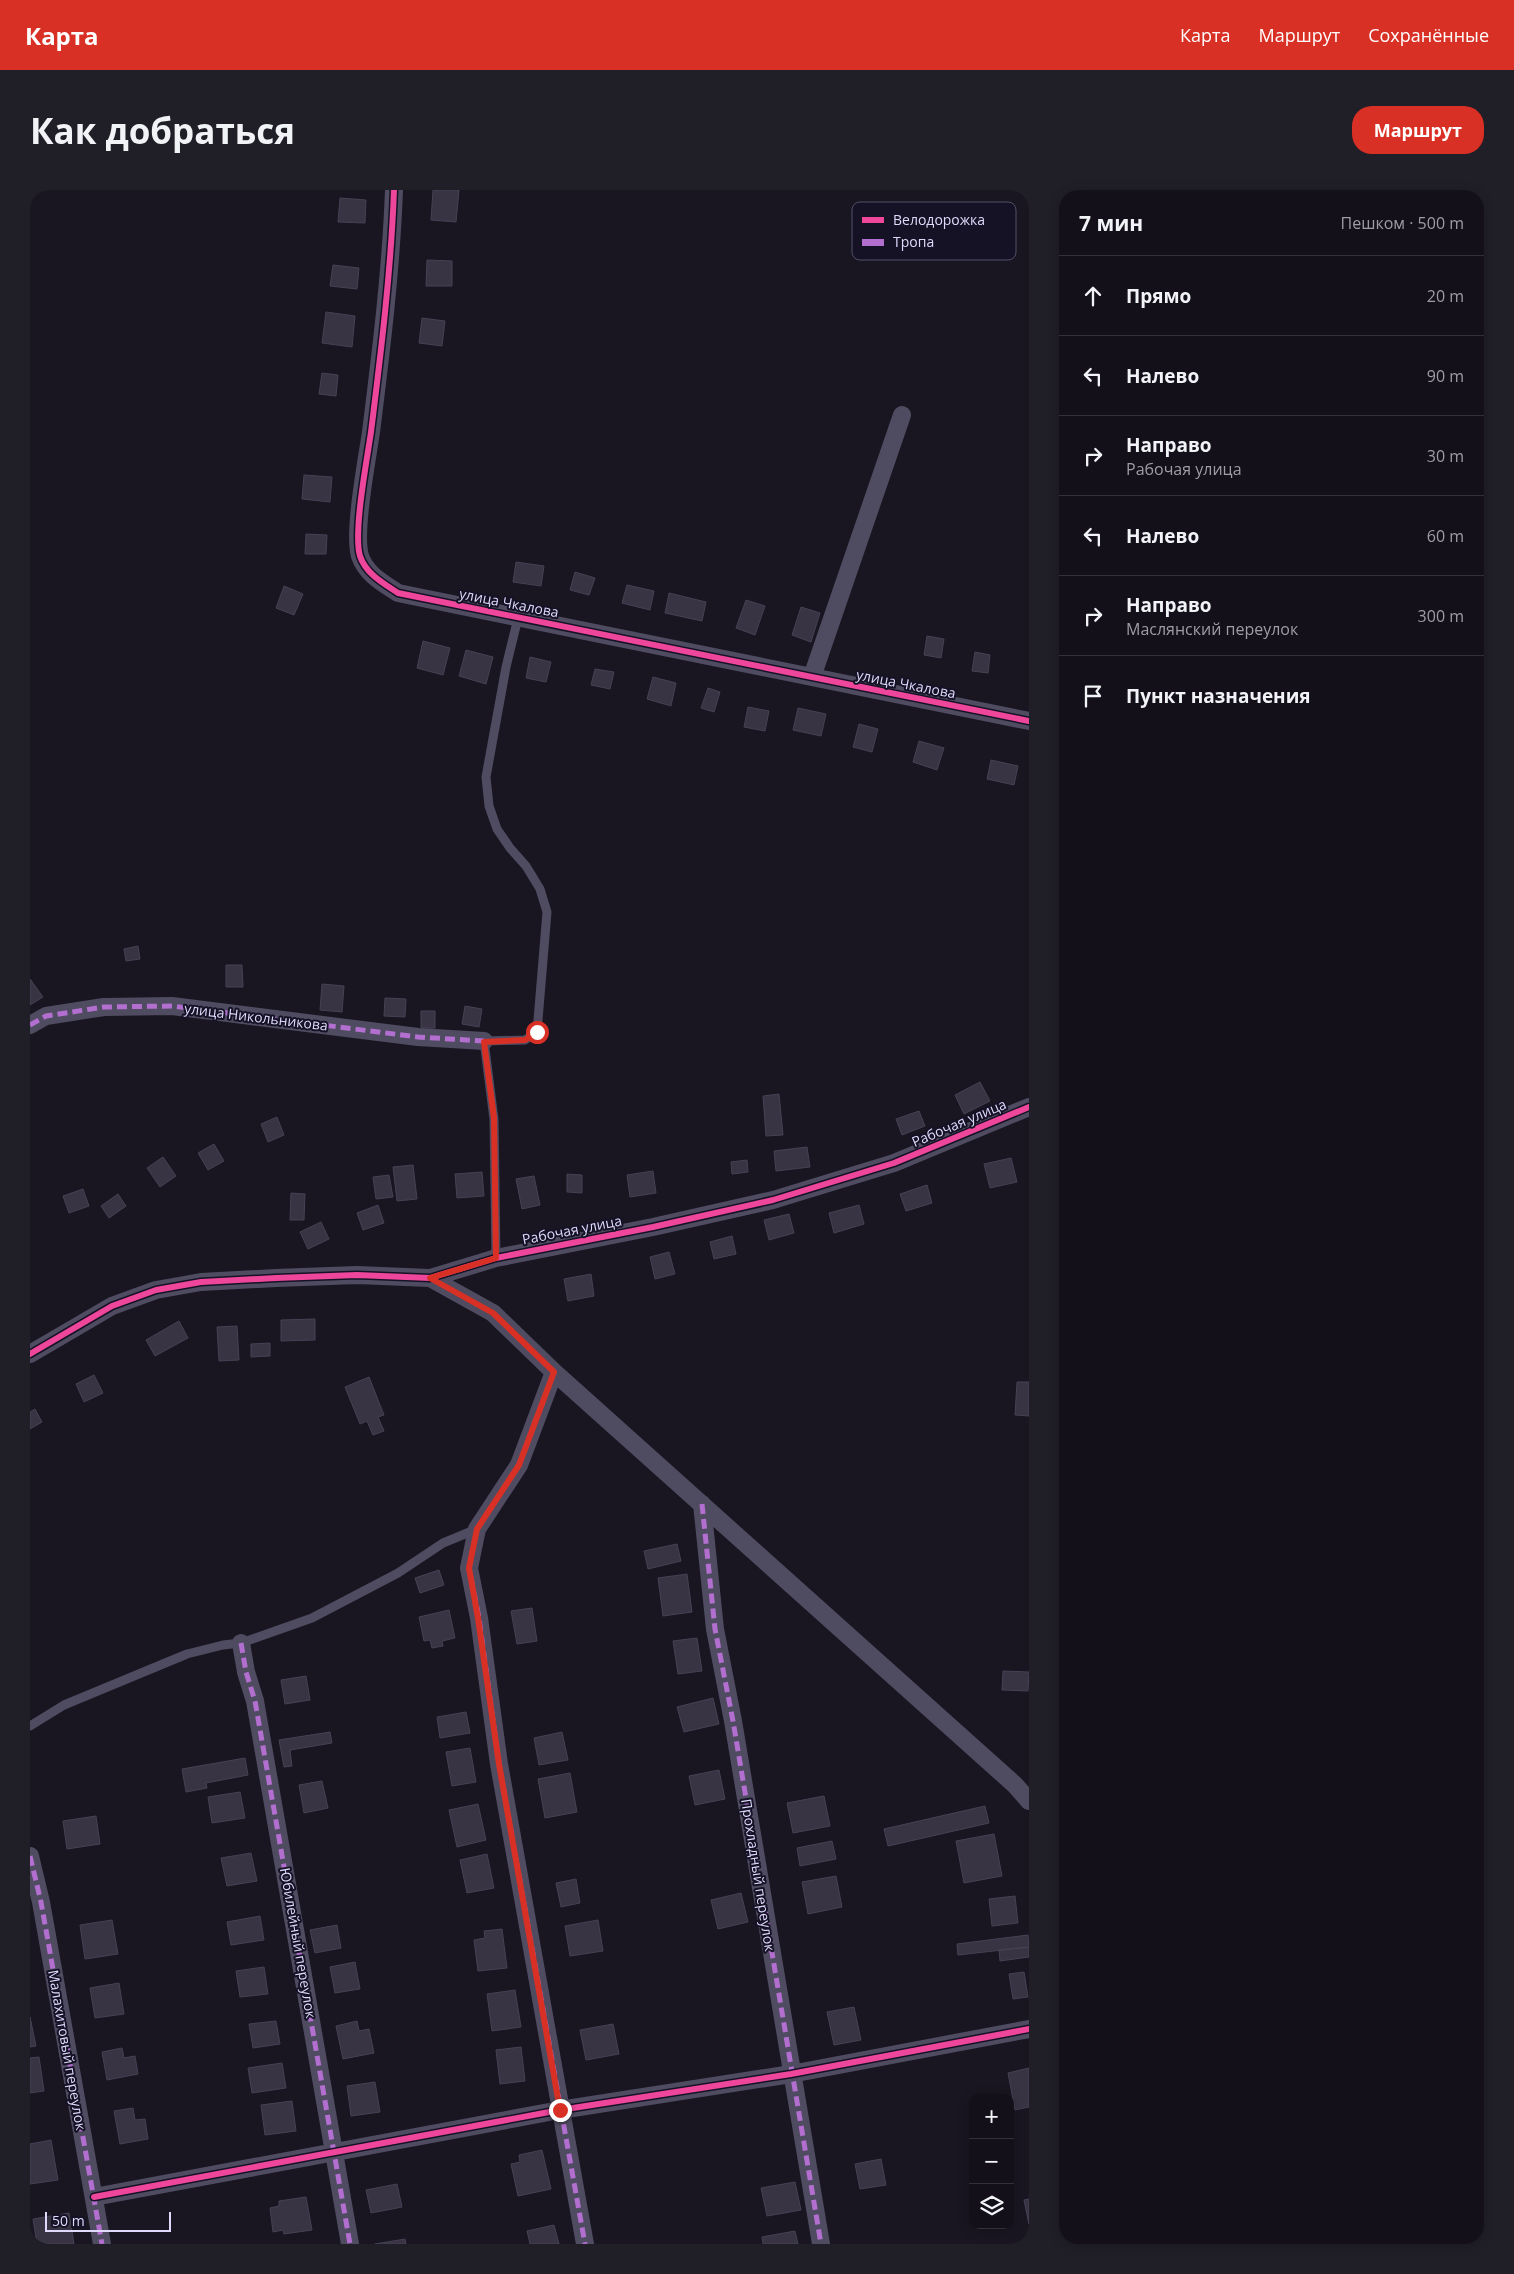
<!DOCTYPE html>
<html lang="ru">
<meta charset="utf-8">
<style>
:root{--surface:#13101a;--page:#201e27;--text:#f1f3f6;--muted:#9d9da2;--line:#323039;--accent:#d93025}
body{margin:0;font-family:"Open Sans",sans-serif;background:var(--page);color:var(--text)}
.controls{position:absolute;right:15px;bottom:15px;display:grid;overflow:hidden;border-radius:10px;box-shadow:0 2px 12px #0003}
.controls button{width:45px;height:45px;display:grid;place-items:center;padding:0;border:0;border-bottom:1px solid var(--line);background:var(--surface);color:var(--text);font:25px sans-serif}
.scale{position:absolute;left:15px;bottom:12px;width:126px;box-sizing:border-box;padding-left:5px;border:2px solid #dfdafc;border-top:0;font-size:14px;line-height:18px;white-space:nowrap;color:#dfdafc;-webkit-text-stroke:4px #161226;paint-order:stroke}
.stop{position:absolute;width:15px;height:15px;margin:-11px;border:4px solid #d93025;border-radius:50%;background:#fff}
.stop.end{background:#d93025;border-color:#fff;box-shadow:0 1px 5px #0008}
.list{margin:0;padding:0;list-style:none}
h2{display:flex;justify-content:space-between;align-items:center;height:65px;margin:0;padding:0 20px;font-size:21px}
h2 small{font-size:16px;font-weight:400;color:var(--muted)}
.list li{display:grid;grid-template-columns:32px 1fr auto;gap:15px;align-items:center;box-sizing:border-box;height:80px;padding:0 20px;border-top:1px solid var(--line)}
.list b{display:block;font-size:19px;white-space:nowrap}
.list p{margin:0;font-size:16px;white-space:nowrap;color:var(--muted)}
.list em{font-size:16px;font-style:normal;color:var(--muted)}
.icon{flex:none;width:28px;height:28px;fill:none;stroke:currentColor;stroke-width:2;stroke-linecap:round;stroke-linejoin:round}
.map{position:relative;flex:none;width:999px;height:2054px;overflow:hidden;border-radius:20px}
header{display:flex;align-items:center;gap:30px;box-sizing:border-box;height:70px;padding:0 25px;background:var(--accent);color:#fff}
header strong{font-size:24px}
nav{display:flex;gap:28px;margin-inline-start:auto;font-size:18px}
.intro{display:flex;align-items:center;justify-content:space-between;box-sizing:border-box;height:120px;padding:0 30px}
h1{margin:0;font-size:35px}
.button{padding:12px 22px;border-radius:20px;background:var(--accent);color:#fff;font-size:18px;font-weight:700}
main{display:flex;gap:30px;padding:0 30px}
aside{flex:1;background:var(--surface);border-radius:20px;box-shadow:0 2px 12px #0003}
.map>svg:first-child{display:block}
.building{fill:#383444;stroke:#464255}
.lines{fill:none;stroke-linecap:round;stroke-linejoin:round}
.lane{stroke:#4f4c61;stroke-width:9}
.street{stroke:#4f4c61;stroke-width:18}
.quiet{stroke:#b36fd0;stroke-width:5;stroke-dasharray:10 5;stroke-linecap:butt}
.cycleway-casing{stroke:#161226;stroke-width:9}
.cycleway{stroke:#ed469a;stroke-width:6}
.route{stroke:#d93025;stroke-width:6}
.labels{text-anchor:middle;stroke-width:4;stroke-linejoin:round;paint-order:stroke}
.street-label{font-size:14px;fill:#dfdafc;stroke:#161226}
.key{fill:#161226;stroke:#524e66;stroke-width:1}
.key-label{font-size:14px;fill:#dfdafc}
</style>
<header>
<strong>Карта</strong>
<nav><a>Карта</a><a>Маршрут</a><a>Сохранённые</a></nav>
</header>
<div class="intro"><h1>Как добраться</h1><a class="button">Маршрут</a></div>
<main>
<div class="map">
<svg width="999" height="2054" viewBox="0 0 999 2054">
<rect width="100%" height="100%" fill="#191622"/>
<path class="building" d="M403,0H429L426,32L401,30Z
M310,8L336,10L335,33L308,32Z
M397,70L422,71V96H396Z
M303,75L329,78L327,99L300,96Z
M296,122L325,126L322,157L292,153Z
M392,128L415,131L412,156L389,153Z
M292,183L308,185L306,206L289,204Z
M274,285L302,287L300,312L272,309Z
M276,344L297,345L296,364H275Z
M486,372L514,376L511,396L483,392Z
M545,382L565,388L559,405L540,400Z
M597,395L624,401L620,420L592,413Z
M254,396L273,404L264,425L246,418Z
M639,403L676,412L672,431L635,423Z
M716,410L735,416L725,445L706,438Z
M771,417L790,423L781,452L762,445Z
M897,446L914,449L911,468L894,465Z
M393,451L420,458L413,485L387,478Z
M436,460L463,467L456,494L429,486Z
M945,462L960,465L958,483L942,481Z
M500,467L521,472L516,492L496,488Z
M565,479L584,482L580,499L561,495Z
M623,487L646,493L641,516L617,509Z
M678,498L690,502L684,522L671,518Z
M718,517L739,521L735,541L714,537Z
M768,518L796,524L791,546L763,540Z
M829,534L848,539L842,562L823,557Z
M889,551L914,558L907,580L883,572Z
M961,570L988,576L984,595L957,589Z
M108,756L110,769L96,771L94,759Z
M196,775H212L213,797H196Z
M0,789L13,807L0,815Z
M292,794L314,796L312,822L290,820Z
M355,808L376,809L375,827L354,826Z
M435,816L452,819L449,837L432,834Z
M391,821H405V838H391Z
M950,892L960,911L934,924L925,905Z
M749,904L753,945L736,946L733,906Z
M889,921L895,936L872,945L866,929Z
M247,927L254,945L238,952L231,934Z
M184,954L194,971L178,980L168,963Z
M777,957L780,977L746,981L744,961Z
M133,967L146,986L130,997L117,978Z
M981,968L987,992L960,998L954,974Z
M717,970L718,982L702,984L701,972Z
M383,975L387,1009L367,1011L363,977Z
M623,981L626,1003L600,1007L597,985Z
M452,982L454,1006L427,1008L425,984Z
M537,984L552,985V1003L537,1002Z
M359,985L363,1007L346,1009L343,987Z
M504,986L510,1015L492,1019L486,989Z
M897,995L902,1013L876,1021L870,1004Z
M53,999L59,1016L39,1023L33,1006Z
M261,1003L275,1004L274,1030H260Z
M88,1004L96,1016L79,1028L71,1016Z
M348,1015L354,1033L333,1040L327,1023Z
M829,1015L834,1034L804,1043L799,1023Z
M759,1024L764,1043L739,1050L734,1030Z
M291,1032L299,1049L278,1059L270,1042Z
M702,1046L706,1064L684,1069L680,1052Z
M639,1062L645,1084L625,1089L620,1067Z
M561,1084L564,1106L538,1111L534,1089Z
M285,1129V1150L251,1151V1130Z
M149,1131L158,1148L125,1166L116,1150Z
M207,1136L209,1170L189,1171L187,1137Z
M240,1153V1166L221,1167V1154Z
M64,1185L73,1203L54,1212L46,1194Z
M339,1187L354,1225L348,1227L354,1241L343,1245L337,1231L330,1234L315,1197Z
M987,1192H999V1226L985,1225Z
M5,1219L12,1232L0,1239V1222Z
M647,1354L651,1371L618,1379L614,1361Z
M409,1380L414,1395L390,1403L385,1388Z
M657,1384L662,1422L633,1426L628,1388Z
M502,1418L507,1451L487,1454L481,1421Z
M419,1420L425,1448L412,1451L413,1456L402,1458L400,1450L394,1451L389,1427Z
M667,1448L672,1481L648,1484L643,1451Z
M973,1481L999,1482L998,1501L972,1500Z
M276,1486L280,1510L255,1514L251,1490Z
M683,1508L689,1534L654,1542L647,1517Z
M436,1522L440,1543L410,1548L407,1527Z
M300,1542L302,1553L260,1560L262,1576L254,1577L249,1550Z
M532,1542L538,1570L509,1575L504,1548Z
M440,1558L446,1592L422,1596L416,1562Z
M215,1568L218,1585L176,1593L177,1598L156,1602L152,1579Z
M689,1580L695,1609L665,1615L659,1586Z
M540,1583L547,1622L515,1628L508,1589Z
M292,1591L298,1618L274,1623L269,1595Z
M210,1602L215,1628L182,1633L178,1607Z
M794,1606L800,1636L763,1643L757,1613Z
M448,1614L456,1650L427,1657L419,1620Z
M955,1616L959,1633L858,1656L854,1639Z
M66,1626L70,1654L37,1659L33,1631Z
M964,1644L972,1686L934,1693L926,1651Z
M802,1651L806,1669L770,1676L767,1658Z
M221,1663L227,1691L197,1696L191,1668Z
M457,1664L464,1698L437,1703L430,1670Z
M806,1686L812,1717L778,1724L772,1692Z
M546,1689L550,1713L531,1717L526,1693Z
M711,1703L718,1732L688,1739L681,1710Z
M985,1706L988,1733L962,1736L959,1709Z
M230,1726L234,1750L201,1755L197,1732Z
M82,1730L88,1764L55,1769L50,1735Z
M568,1730L573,1761L540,1766L535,1736Z
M307,1735L311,1758L285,1763L280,1740Z
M472,1739L477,1778L448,1781L444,1750L455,1748L454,1741Z
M998,1745L999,1757L928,1765L927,1754Z
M999,1757V1767L970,1771L969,1760Z
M325,1772L330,1799L305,1803L300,1777Z
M234,1777L238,1804L210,1807L206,1781Z
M994,1782L998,1807L983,1809L979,1784Z
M89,1793L94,1824L65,1828L60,1798Z
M485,1800L491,1837L462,1841L457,1804Z
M824,1817L831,1850L804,1855L797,1822Z
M0,1827L6,1856L0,1857Z
M246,1831L250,1854L223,1858L219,1834Z
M327,1831L329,1841L339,1839L344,1863L313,1869L306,1836Z
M583,1834L589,1864L556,1870L550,1840Z
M491,1857L495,1891L470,1894L466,1860Z
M92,1858L94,1868L105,1866L108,1884L77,1890L72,1862Z
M9,1867L14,1901L0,1903V1868Z
M252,1873L256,1898L222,1903L218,1878Z
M999,1878V1917L985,1920L978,1883Z
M345,1892L350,1922L321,1926L317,1896Z
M262,1911L266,1941L235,1945L231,1915Z
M103,1918L105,1930L115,1929L118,1949L90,1954L84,1921Z
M21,1950L28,1990L0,1994V1954Z
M512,1960L521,1999L488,2006L481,1974L490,1972L489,1965Z
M851,1969L856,1995L830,1999L825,1974Z
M765,1992L771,2020L737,2026L731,1998Z
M367,1994L372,2017L341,2023L336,2000Z
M276,2007L282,2040L254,2044L253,2040L243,2042L240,2018L249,2016V2011Z
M999,2009V2034L994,2010Z
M39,2023L44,2054H7L3,2029Z
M524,2035L529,2054H500L497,2041Z
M765,2041L768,2054H733L732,2047Z
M375,2049L376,2054H345Z"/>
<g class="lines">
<path class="lane" d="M466,1068L464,929L454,851L495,850L507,842L517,722L510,699L496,676L480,658L467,639L459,616L456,587L476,477L488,428
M0,1536L34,1515L157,1464L193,1455L211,1453L282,1428L368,1383L413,1353L447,1339"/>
<path class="street" d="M364,0C361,81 351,162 341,242C337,270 323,342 330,366C336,384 353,393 368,403L999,531
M782,487L872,225
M0,835L16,826L74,817L142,816L388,847L454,851
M400,1088L463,1123L524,1182L985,1595L999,1611
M0,1164L82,1116L126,1100L171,1092L246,1088L327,1085L400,1088L466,1068L623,1037L743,1010L864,973L999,917
M524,1182L489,1275L447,1339L439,1378L449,1428L469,1574L555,2054
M672,1314L685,1439L703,1531L791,2054
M211,1453L216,1482L225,1511L320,2054
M0,1666L11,1712L72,2054
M64,2007L530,1920L761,1884L999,1839"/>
<path class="quiet" d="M0,835L16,826L74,817L142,816L388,847L454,851
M524,1182L489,1275L447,1339L439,1378L449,1428L469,1574L555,2054
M672,1314L685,1439L703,1531L791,2054
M211,1453L216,1482L225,1511L320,2054
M0,1666L11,1712L72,2054"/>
<defs>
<path id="cycleway" d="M364,0C361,81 351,162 341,242C337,270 323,342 330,366C336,384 353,393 368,403L999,531
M0,1164L82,1116L126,1100L171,1092L246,1088L327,1085L400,1088L466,1068L623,1037L743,1010L864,973L999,917
M64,2007L530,1920L761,1884L999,1839"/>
</defs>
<use href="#cycleway" class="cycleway-casing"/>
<use href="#cycleway" class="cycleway"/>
</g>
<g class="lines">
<path class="route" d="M507,842L495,850L454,852L464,928L466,1068L400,1088L463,1123L524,1182L489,1275L447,1339L439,1378L448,1428L469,1574L530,1920"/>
</g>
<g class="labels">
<g class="street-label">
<text transform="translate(479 413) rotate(11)" y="5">улица Чкалова</text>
<text transform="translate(876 494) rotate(11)" y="5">улица Чкалова</text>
<text transform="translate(226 827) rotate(7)" y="5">улица Никольникова</text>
<text transform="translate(929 933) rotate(-23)" y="5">Рабочая улица</text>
<text transform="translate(542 1040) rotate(-11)" y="5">Рабочая улица</text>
<text transform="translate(728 1685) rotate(81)" y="5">Прохладный переулок</text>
<text transform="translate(268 1753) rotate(80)" y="5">Юбилейный переулок</text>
<text transform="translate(37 1860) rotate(80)" y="5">Малахитовый переулок</text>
</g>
</g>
<rect x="822" y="12" width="164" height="58" rx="8" class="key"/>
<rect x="832" y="27" width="22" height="6" fill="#ed469a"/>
<rect x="832" y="49" width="22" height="7" fill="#b36fd0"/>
<g class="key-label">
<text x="863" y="35">Велодорожка</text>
<text x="863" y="57">Тропа</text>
</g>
</svg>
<div class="controls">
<button>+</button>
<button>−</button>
<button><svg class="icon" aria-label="layers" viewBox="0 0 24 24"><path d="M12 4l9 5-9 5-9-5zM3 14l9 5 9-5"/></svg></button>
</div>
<div class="scale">50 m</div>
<div class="stop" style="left:507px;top:842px"></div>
<div class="stop end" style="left:530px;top:1920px"></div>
</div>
<aside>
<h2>7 мин<small>Пешком · 500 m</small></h2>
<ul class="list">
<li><svg class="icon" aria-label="ahead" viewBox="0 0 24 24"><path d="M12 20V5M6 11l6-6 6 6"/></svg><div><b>Прямо</b></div><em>20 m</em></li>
<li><svg class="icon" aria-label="left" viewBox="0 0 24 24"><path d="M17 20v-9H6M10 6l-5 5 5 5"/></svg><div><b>Налево</b></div><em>90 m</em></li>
<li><svg class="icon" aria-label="right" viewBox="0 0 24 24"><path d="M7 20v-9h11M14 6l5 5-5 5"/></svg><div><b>Направо</b><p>Рабочая улица</p></div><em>30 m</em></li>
<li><svg class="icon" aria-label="left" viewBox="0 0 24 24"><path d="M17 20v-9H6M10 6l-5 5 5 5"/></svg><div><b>Налево</b></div><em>60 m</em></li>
<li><svg class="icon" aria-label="right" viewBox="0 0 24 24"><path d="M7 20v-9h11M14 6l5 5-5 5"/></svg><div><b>Направо</b><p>Маслянский переулок</p></div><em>300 m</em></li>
<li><svg class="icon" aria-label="arrive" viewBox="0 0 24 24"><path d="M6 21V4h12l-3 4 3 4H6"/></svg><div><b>Пункт назначения</b></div></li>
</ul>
</aside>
</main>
